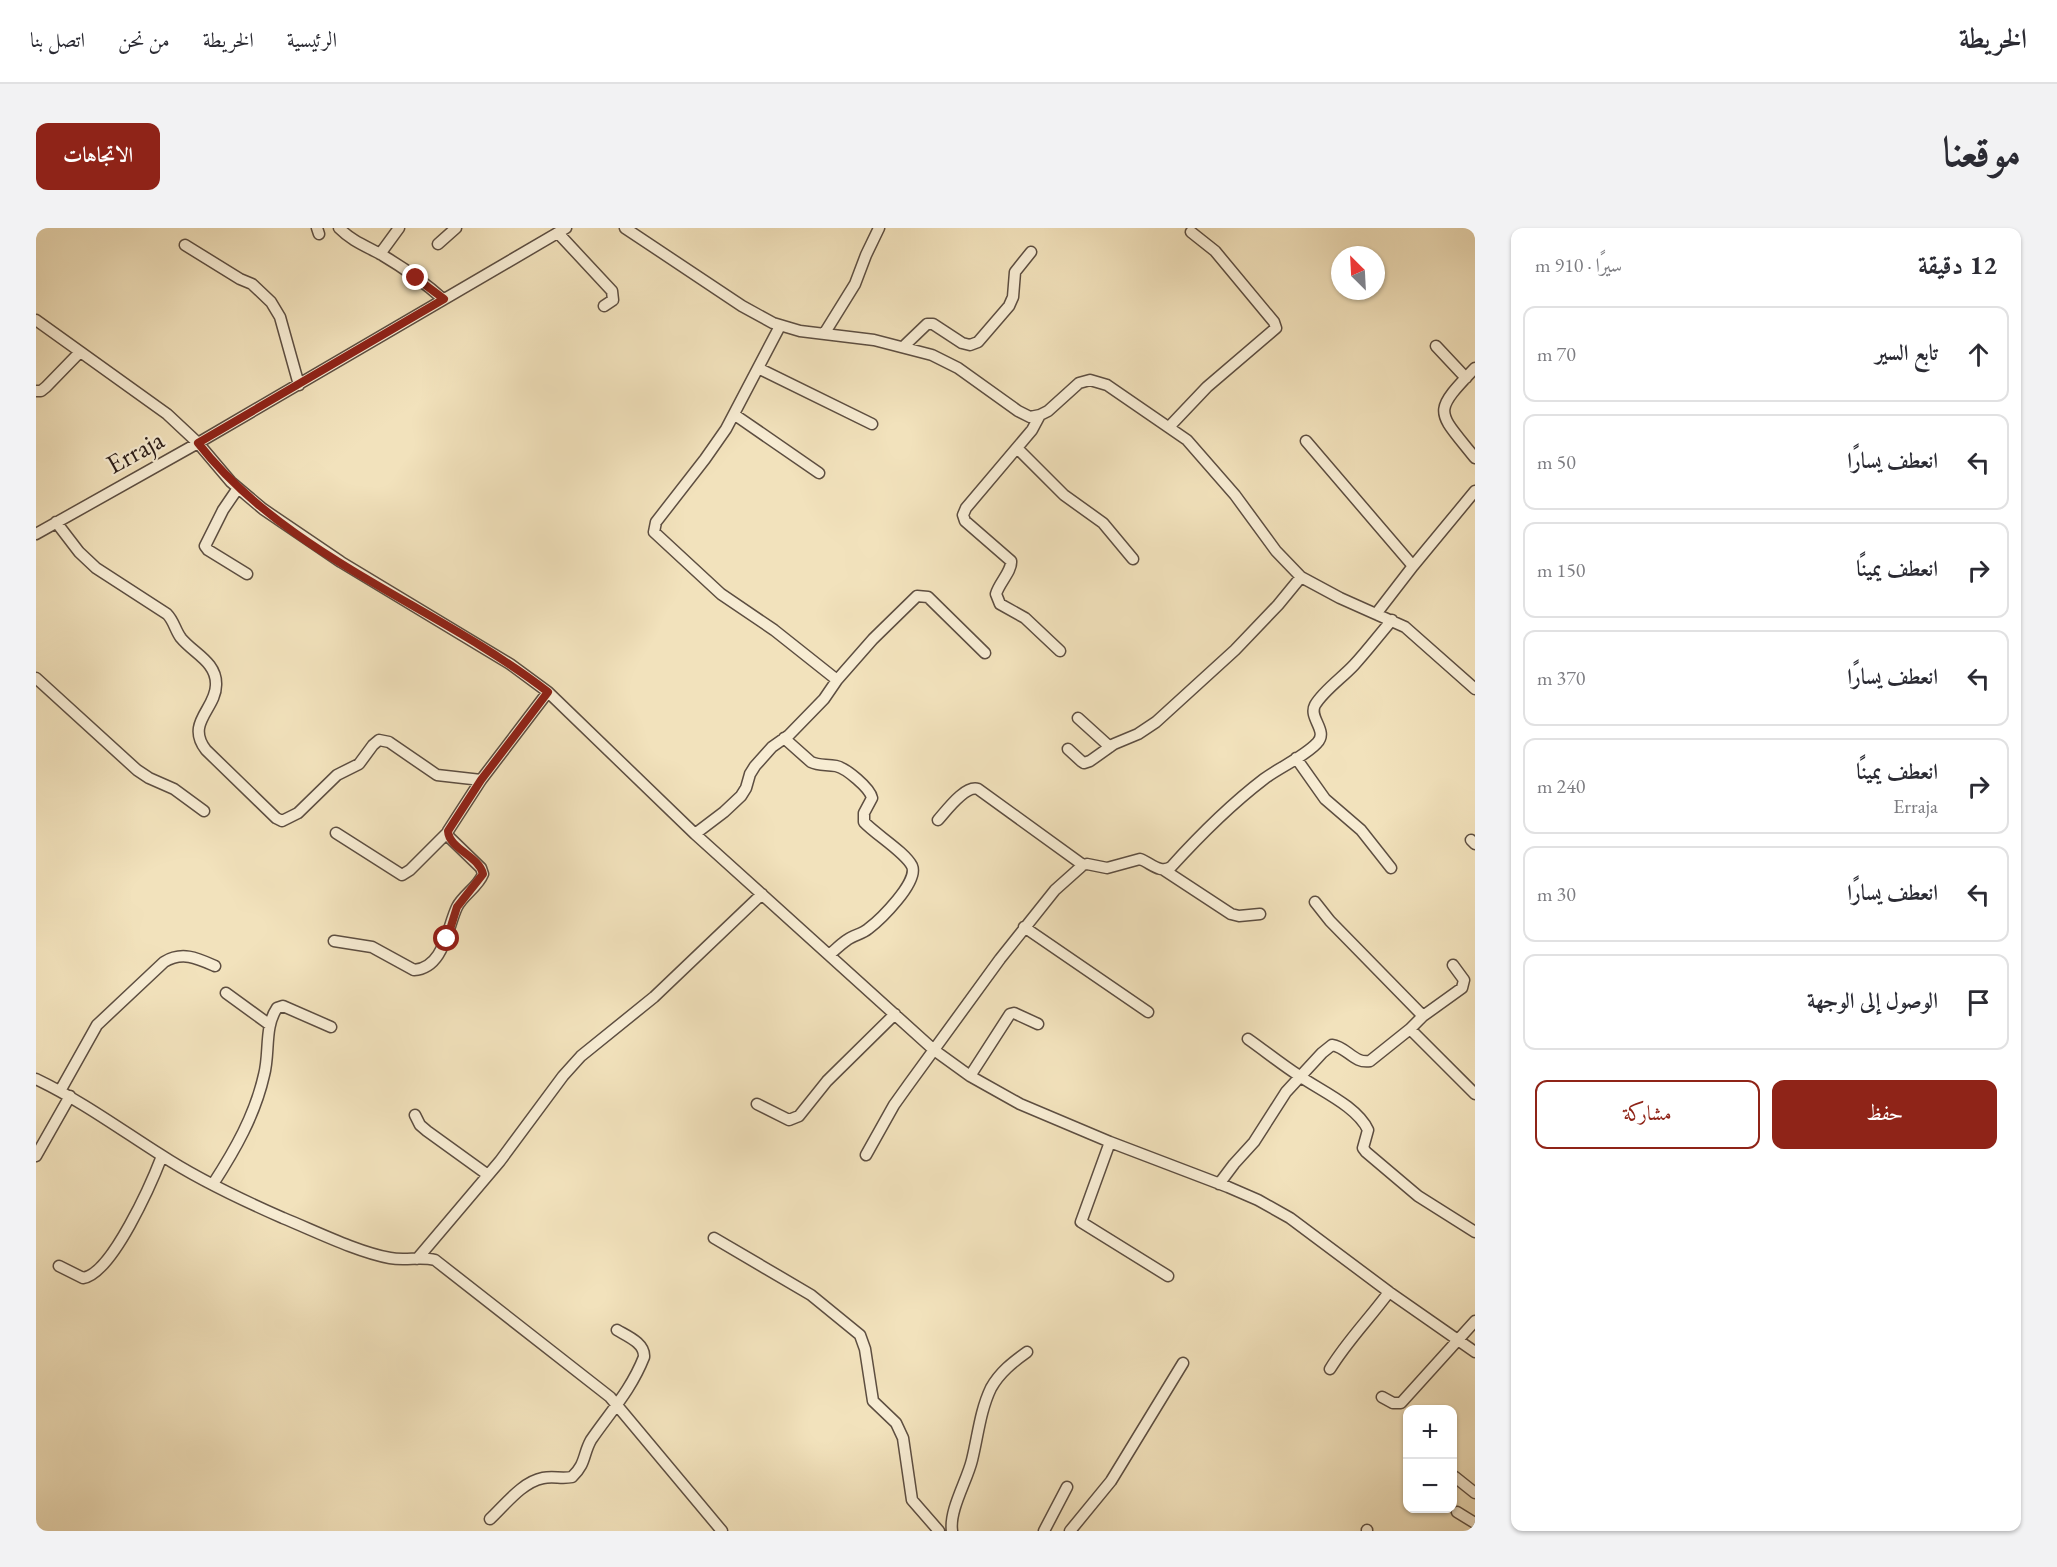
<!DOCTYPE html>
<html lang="ar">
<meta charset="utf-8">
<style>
:root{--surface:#fff;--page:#f2f2f3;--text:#2b2b33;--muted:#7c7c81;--line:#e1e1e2;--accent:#8f2418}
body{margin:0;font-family:"EB Garamond",Amiri,serif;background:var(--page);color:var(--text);direction:rtl}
.controls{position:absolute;right:18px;bottom:18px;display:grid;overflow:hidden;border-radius:12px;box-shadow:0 2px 4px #0004}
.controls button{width:54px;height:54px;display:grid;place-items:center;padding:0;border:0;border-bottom:2px solid var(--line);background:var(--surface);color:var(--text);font:30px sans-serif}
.compass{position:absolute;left:1295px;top:18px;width:54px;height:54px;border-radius:50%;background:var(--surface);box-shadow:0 2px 4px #0004;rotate:336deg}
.stop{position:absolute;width:18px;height:18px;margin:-14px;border:4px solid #8f2418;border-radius:50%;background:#fff}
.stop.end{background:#8f2418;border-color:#fff;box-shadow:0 2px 6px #0008}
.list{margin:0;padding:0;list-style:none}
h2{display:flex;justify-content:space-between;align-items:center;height:78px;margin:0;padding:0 24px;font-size:26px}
h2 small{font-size:20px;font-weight:400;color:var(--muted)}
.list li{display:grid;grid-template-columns:39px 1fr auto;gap:18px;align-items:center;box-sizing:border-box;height:96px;margin:0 12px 12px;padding:0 12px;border:2px solid var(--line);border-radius:12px}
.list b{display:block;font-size:22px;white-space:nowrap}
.list p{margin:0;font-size:20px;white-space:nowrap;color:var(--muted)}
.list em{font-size:20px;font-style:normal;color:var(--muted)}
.actions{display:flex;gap:12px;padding:18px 24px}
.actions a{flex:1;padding:14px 0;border:2px solid var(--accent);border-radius:12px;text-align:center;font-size:21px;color:var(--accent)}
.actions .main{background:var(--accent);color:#fff}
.icon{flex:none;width:33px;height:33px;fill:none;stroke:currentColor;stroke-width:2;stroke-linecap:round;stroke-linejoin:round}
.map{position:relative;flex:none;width:1439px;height:1303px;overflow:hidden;direction:ltr;border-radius:12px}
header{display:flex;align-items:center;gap:36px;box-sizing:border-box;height:84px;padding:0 30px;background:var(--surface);border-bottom:2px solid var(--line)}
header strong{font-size:28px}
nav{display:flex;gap:33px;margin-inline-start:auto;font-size:21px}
.intro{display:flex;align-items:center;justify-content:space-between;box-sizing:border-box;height:144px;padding:0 36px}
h1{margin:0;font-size:42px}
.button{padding:15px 27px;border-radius:12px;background:var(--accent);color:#fff;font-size:21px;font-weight:700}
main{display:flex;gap:36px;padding:0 36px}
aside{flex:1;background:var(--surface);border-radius:12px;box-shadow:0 2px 4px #0004}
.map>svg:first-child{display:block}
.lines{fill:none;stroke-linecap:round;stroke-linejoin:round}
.minor-casing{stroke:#5d4e41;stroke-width:13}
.minor{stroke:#f7ecd3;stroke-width:10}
.route{stroke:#8f2418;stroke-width:8}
.labels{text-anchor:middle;stroke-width:4.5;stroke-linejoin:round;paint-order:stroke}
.street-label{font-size:27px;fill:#2b1d18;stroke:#f7ecd3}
</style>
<header>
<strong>الخريطة</strong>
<nav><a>الرئيسية</a><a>الخريطة</a><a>من نحن</a><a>اتصل بنا</a></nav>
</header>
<div class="intro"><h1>موقعنا</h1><a class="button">الاتجاهات</a></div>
<main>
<aside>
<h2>12 دقيقة<small>سيرًا · 910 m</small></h2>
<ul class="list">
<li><svg class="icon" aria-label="ahead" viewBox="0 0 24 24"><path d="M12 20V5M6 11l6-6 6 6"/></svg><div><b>تابع السير</b></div><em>70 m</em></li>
<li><svg class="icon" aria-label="left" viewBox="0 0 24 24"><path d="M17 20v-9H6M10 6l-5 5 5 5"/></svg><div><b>انعطف يسارًا</b></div><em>50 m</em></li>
<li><svg class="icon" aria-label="right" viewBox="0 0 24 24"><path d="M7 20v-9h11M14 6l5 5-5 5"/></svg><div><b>انعطف يمينًا</b></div><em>150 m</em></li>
<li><svg class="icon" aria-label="left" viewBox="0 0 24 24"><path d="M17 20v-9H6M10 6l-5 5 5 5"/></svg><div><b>انعطف يسارًا</b></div><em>370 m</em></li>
<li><svg class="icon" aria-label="right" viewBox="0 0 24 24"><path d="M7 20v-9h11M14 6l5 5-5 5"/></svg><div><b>انعطف يمينًا</b><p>Erraja</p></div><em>240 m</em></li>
<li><svg class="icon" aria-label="left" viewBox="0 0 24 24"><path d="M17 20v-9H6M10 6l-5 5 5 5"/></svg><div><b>انعطف يسارًا</b></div><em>30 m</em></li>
<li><svg class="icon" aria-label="arrive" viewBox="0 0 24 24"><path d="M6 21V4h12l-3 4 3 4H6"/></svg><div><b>الوصول إلى الوجهة</b></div></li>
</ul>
<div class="actions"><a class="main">حفظ</a><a>مشاركة</a></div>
</aside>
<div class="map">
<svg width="1439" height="1303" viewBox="0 0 1439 1303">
<rect width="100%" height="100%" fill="#f2e2bc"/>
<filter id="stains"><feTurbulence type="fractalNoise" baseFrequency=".00333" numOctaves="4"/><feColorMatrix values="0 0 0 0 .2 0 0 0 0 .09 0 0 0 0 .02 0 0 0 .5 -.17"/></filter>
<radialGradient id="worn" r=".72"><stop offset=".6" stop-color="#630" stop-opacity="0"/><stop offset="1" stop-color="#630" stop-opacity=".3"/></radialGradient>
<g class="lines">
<defs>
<path id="minor" d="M281,0L283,6
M303,0C317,14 330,18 346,27C368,40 389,55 407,71
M589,0L706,78L737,95L764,103L838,112L896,127L922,140L982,183L994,189L1004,187L1012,183L1043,155L1054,152L1071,157L1151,212L1199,267L1240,323L1265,349L1304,370L1369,399L1439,461
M522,5L576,63L577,72L568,78
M402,16L420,0
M149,17L204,51L216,56L235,74L244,89L263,157
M344,26L363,0
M0,92L131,186L162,215L195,254L227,281L305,334L474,436L512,464L659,606L898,822L934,848L984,876L1074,914L1192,959L1222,972L1254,990L1353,1064L1439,1124
M744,98L690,201L669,231L620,294L618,304L685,366L738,402L801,452
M788,106L819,56L830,27L843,0
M1400,118L1430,150
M867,119L891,96H897L926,115L934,117L942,114L973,78L977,69L979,44L995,24
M722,140L836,196
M1439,140C1395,186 1401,182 1439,230
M0,163H5L10,159L44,124
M699,187L783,245
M1004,187L996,202L930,280L927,287L929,293L975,333C976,343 963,355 960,366L964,376L989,390L1024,423
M1133,199L1171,159L1240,100L1238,94L1179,23L1155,4
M1270,213L1377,338
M981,220L1028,267L1067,295L1097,331
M202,260L187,282L169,318L172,322L211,346
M20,294L43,324L60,340L131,386C138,393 139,402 145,410C157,425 181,434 180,457C180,481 149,495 170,522L240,590L246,593L262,585L301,547L323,536L337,517L343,512L353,514L401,547L445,552
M0,306L162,215L530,0
M1340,386L1377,338L1439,263
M0,450L101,542L113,550L138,561L168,583
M1042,490L1074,519
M748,510L775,534C783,538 791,536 800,538C810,540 834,560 836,570L828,585V594C839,606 869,624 876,638C883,654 844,692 832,701C826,706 818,707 811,712C805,716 799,722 793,727
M1032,521L1045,533L1048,535L1054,533L1078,516L1102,506L1120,494L1199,422L1242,377L1265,349
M1260,530L1289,571L1325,602L1355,640
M902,592C911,582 929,557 942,561L1047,637
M300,605L366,647L374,642L411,605
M659,606L688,584L705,568L710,560L714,546L719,538L736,519L753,507L788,471L801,452L837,411L881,368L892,369L949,425
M1435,612L1439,616
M1128,642L1195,686L1203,688L1224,686
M1279,674L1294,693L1387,788L1374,801
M988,699L1112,784
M298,713L336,719L378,742C408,740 411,700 421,679C427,667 442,659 447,646L445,640L412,608V603L445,552L512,464
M190,765L234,797
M1387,788L1426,760L1428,752L1417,737
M1212,811C1229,823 1245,836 1262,847C1283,862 1321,878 1332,902L1327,920L1330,924L1382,968L1439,1004
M934,848L974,786L978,785L1002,796
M0,851C44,872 84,901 125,927C163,952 206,972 247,990C279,1003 321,1024 354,1030C370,1033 385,1028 399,1032L574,1169L686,1303
M24,863L61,797L128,734C146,723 161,730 179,738
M721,876L753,892L763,888L791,853L859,786
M379,887L384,897L391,903L452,947
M1074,914L1045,994L1132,1048
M830,927L858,877L873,856L964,731L1019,662L1047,637L1051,636L1071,640L1104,631C1115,635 1124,646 1135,639C1164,607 1194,577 1228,551C1244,539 1268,529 1281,515C1293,503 1272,490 1279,477C1288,462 1306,450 1318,437C1331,423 1343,407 1356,392
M0,928L34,868
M177,956C199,922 219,887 228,847C234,825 228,799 241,780L247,778L295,799
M1183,956L1198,936L1218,914L1250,864L1286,825L1296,817C1311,819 1318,836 1334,833L1374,801L1439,866
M678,1010L775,1067L824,1107L829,1121L837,1173L860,1195L867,1210L876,1272L903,1303
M381,1031L464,933L527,848L545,828L618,769L726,666
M23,1038L47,1050C76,1046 116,954 126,928
M1294,1141C1311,1113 1334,1090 1353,1064
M1346,1169L1357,1175H1365L1439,1093
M1419,1249L1439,1265
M1421,1284L1439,1295
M454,1291C469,1277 486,1254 507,1250C517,1248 526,1251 536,1249C550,1236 547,1226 555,1212C575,1183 595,1162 608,1129C609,1115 591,1108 581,1102
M916,1303C913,1282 931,1253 936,1232C942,1208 944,1183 955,1160C964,1144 977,1134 991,1124
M1008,1303L1031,1259
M1034,1303L1075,1253L1147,1135
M1331,1303V1302"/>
</defs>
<use href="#minor" class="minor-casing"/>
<use href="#minor" class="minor"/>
</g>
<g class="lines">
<path class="route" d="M380,50L408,71L162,215C251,329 400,377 512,464L445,552L412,603C413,621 443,628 447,646L421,679L411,711"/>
</g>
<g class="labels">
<g class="street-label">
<text transform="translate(99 224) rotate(-29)" y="9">Erraja</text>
</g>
</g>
<rect width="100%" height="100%" filter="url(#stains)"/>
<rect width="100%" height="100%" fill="url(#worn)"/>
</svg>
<div class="controls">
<button>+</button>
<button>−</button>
</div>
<svg class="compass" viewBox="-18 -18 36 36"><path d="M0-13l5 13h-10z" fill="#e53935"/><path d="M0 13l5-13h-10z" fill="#7c7c81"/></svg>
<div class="stop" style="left:411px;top:711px"></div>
<div class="stop end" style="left:380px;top:50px"></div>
</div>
</main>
